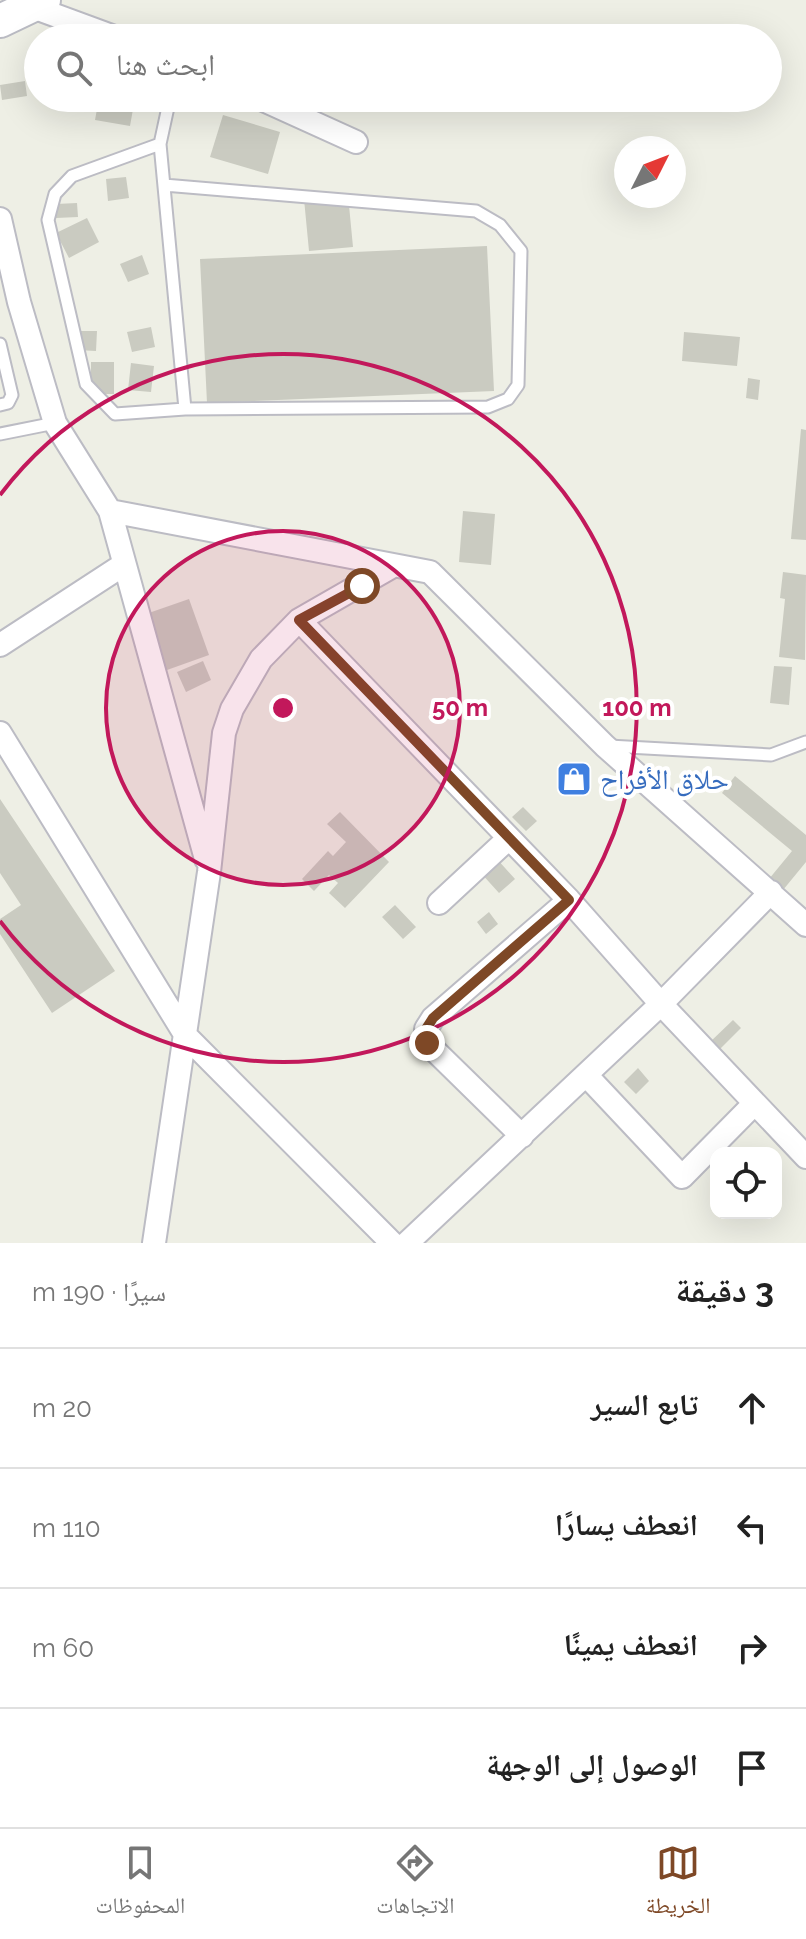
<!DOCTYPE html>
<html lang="ar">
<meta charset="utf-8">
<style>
:root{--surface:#fff;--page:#f6f6f6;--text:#222;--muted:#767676;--line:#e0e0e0;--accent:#7e4826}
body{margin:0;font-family:Raleway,"Noto Naskh Arabic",sans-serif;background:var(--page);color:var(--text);direction:rtl}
.controls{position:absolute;right:24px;bottom:24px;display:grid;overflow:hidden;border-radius:16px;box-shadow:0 8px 32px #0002}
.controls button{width:72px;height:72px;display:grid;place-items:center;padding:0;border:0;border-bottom:2px solid var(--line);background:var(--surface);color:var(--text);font:40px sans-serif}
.compass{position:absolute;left:614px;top:136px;width:72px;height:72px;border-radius:50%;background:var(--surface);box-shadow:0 8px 32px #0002;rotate:48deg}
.stop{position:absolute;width:24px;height:24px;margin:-18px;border:6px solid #7e4826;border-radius:50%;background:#fff}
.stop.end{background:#7e4826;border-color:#fff;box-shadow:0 2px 8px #0008}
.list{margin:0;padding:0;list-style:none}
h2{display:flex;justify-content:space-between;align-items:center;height:104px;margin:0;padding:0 32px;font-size:34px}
h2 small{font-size:26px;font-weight:400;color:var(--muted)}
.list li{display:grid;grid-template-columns:52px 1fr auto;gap:24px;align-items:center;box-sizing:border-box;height:120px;padding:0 32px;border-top:2px solid var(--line)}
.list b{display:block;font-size:30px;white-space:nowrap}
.list em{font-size:26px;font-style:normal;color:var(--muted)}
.icon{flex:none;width:44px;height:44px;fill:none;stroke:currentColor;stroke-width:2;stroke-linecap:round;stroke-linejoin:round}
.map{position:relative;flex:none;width:806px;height:1243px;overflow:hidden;direction:ltr}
.search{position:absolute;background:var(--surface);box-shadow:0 8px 32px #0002;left:24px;right:24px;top:24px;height:88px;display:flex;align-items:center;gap:20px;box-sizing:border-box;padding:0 28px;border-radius:44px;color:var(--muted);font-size:30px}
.sheet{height:584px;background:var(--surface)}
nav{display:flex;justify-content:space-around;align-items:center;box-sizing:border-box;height:112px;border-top:2px solid var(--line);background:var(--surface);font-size:22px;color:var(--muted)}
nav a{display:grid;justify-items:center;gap:4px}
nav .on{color:var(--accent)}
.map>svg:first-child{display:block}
.building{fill:#cacbc1}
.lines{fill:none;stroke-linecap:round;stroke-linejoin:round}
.service-casing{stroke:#bcbcc4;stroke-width:15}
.minor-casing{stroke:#bcbcc4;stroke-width:26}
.secondary-casing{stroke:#babbc3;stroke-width:36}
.service{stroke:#fff;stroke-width:11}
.minor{stroke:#fff;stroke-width:22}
.secondary{stroke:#fff;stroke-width:32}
.route{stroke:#7e4826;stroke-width:10}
.ring{fill:none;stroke:#c2185b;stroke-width:4}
.labels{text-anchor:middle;stroke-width:8;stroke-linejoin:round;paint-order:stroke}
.shop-label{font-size:28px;fill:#366cbe;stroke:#fff;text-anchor:start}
.centre{fill:#c2185b;stroke:#fff;stroke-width:4}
.ring-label{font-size:24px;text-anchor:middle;font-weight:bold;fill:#c2185b;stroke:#fff;stroke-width:8;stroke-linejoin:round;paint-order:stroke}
</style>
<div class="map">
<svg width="806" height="1243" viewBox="0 0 806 1243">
<rect width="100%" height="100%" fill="#eeefe5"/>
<path class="building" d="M25,81L27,96L2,100L0,85Z
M99,98H135L130,126L95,120Z
M223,115L280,132L268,174L210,157Z
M126,177L129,198L108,201L106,179Z
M348,195L353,247L309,251L304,199Z
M77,203L78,217L56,218V204Z
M87,218L99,242L69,258L56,233Z
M487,246L494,391L207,403L200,259Z
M142,255L149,274L128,282L120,264Z
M151,327L155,347L132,352L127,332Z
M76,331H97L96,351L76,350Z
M684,332L740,337L737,366L682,361Z
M91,362H114V394H91Z
M131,363L154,366L151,392L128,390Z
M748,378L760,380L758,400L746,398Z
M801,429L806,430V540L791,539Z
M463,511L495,514L491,565L459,562Z
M783,572L806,575L805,660L779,657L785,599L780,598Z
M189,599L209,655L167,670L143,615Z
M203,661L211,680L186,692L177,672Z
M774,666L792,667L789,705L770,703Z
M735,776L806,835V862L783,890L769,879L792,851L722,793Z
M0,799L115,971L52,1013L0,934V919L21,905L0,873Z
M523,807L537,821L526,831L512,817Z
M340,812L389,862L345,908L329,893L338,883L329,875L314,891L302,879L328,851L333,856L346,842L327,824Z
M496,858L515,879L499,893L480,872Z
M395,905L416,927L403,939L382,917Z
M489,912L498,924L486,934L477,922Z
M733,1020L741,1028L718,1051L709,1043Z
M638,1068L649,1081L636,1094L624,1082Z"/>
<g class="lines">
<defs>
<path id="service" d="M160,144L72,176L55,194L48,220L86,384L115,414L185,409
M164,185L476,211L500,225L521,251L518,385L508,399L488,407L185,409L160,144L170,98
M0,344L12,395L8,403L0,405
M0,434L55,423
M609,746L771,755L806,742"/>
<path id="minor" d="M30,6L117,38
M259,98L356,142
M0,219L19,302L55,423L110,511L206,859
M110,511L430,572L605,746L806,925
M299,620L569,900L661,1004L806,1157
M0,645L123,565
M0,733L186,1036L392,1243
M439,903L509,838
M587,1076L682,1177L754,1104
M522,1136L427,1043L426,1029L433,1018L569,900
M154,1243L209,872L224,733L232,709L261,659L299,620L393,566
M407,1243L661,1004L771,892"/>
<path id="secondary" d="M0,21L44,0"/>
</defs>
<use href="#service" class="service-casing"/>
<use href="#minor" class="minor-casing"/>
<use href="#secondary" class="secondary-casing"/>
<use href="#service" class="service"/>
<use href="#minor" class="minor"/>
<use href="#secondary" class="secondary"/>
</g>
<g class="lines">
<path class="route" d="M362,586L299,620L569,900L433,1018L426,1029L427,1043"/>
</g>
<circle cx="283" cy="708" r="177" fill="#c2185b" fill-opacity=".12"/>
<g class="ring">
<circle cx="283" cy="708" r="177"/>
<path d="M0 495A354 354 0 1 1 0 921"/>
</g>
<defs>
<symbol id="shop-square" viewBox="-11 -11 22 22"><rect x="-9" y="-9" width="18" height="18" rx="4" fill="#3f7fe0" stroke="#fff"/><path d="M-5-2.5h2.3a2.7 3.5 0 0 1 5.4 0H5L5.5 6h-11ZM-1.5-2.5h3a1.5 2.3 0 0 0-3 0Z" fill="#fff"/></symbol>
</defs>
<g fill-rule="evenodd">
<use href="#shop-square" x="554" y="759" width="40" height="40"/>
</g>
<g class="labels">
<g class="shop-label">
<text x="600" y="789">حلاق الأفراح</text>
</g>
</g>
<circle cx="283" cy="708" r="12" class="centre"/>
<g class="ring-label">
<text x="460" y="716">50 m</text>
<text x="637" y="716">100 m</text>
</g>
</svg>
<div class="controls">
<button><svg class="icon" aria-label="locate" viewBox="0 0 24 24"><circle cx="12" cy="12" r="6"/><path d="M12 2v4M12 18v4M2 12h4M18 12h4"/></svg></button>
</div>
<svg class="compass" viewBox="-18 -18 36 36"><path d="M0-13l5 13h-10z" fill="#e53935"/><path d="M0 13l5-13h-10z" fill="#767676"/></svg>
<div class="stop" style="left:362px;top:586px"></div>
<div class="stop end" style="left:427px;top:1043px"></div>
<div class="search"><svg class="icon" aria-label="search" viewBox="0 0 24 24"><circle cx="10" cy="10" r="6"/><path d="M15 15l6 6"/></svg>ابحث هنا</div>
</div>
<section class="sheet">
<h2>3 دقيقة<small>سيرًا · 190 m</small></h2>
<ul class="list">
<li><svg class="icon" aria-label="ahead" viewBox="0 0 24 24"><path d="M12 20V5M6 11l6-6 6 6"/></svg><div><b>تابع السير</b></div><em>20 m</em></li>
<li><svg class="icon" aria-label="left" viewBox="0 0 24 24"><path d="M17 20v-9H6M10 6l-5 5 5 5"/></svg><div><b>انعطف يسارًا</b></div><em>110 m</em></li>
<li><svg class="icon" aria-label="right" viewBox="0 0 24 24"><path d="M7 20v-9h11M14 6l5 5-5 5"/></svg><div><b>انعطف يمينًا</b></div><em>60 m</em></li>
<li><svg class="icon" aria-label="arrive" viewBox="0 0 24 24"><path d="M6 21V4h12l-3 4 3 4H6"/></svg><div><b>الوصول إلى الوجهة</b></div></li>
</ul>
</section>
<nav>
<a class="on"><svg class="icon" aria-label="map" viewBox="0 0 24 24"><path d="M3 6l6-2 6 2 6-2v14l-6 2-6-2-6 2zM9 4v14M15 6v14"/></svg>الخريطة</a>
<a><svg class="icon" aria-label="directions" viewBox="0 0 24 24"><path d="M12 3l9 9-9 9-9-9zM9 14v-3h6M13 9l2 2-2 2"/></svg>الاتجاهات</a>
<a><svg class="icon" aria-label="saved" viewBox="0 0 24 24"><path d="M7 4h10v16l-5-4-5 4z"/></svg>المحفوظات</a>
</nav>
